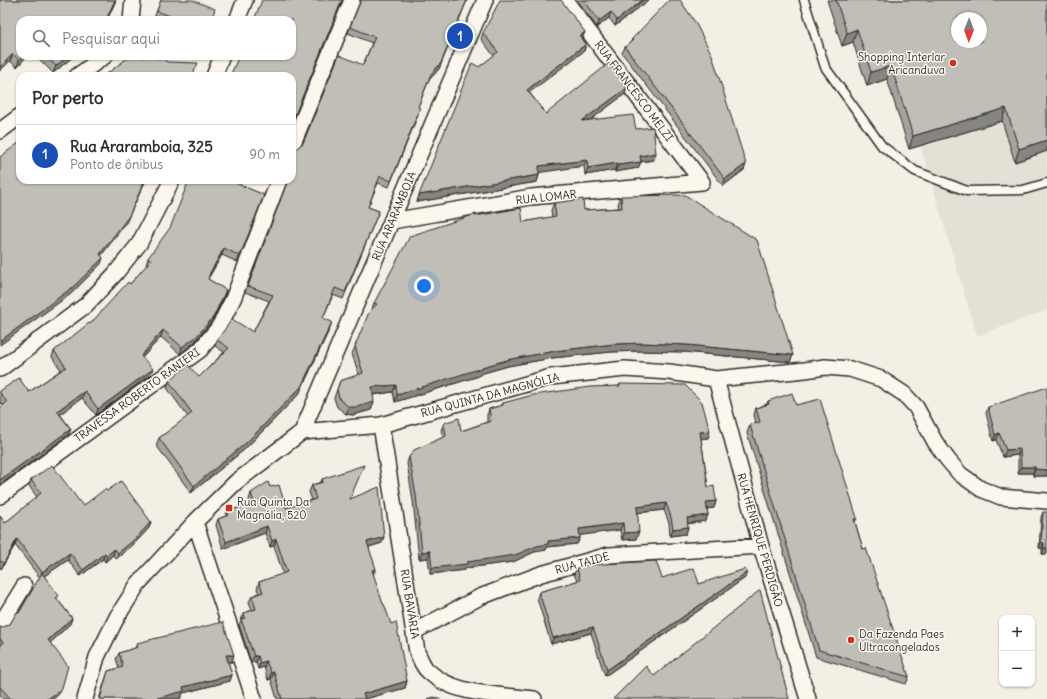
<!DOCTYPE html>
<html lang="pt">
<meta charset="utf-8">
<style>
:root{--surface:#fff;--page:#f7f7f7;--text:#2b2b33;--muted:#7c7c81;--line:#e1e1e2;--accent:#c8321e}
body{margin:0;font-family:Delius,sans-serif;background:var(--page);color:var(--text)}
.controls{position:absolute;right:12px;bottom:12px;display:grid;overflow:hidden;border-radius:8px;box-shadow:0 1px 3px #0004}
.controls button{width:36px;height:36px;display:grid;place-items:center;padding:0;border:0;border-bottom:1px solid var(--line);background:var(--surface);color:var(--text);font:20px sans-serif}
.compass{position:absolute;left:951px;top:12px;width:36px;height:36px;border-radius:50%;background:var(--surface);box-shadow:0 1px 3px #0004;rotate:181deg}
.you{position:absolute;left:424px;top:286px;width:14px;height:14px;margin:-10px;border:3px solid #fff;border-radius:50%;background:#1a73e8;box-shadow:0 0 0 6px #1a73e833}
.badge{display:grid;place-items:center;width:26px;height:26px;border-radius:50%;background:var(--accent);color:#fff;font-size:13px;font-weight:700}
.pin{position:absolute;translate:-50% -50%;border:2px solid #fff;box-shadow:0 1px 4px #0006}
.list{margin:0;padding:0;list-style:none}
h2{display:flex;justify-content:space-between;align-items:center;height:52px;margin:0;padding:0 16px;font-size:17px}
h2 small{font-size:13px;font-weight:400;color:var(--muted)}
.list li{display:grid;grid-template-columns:26px 1fr auto;gap:12px;align-items:center;box-sizing:border-box;height:60px;padding:0 16px;border-top:1px solid var(--line)}
.list b{display:block;font-size:15px;white-space:nowrap}
.list p{margin:0;font-size:13px;white-space:nowrap;color:var(--muted)}
.list em{font-size:13px;font-style:normal;color:var(--muted)}
.icon{flex:none;width:22px;height:22px;fill:none;stroke:currentColor;stroke-width:2;stroke-linecap:round;stroke-linejoin:round}
.map{position:relative;flex:none;width:1047px;height:699px;overflow:hidden}
.search{position:absolute;background:var(--surface);box-shadow:0 1px 3px #0004;left:16px;top:16px;width:280px;height:44px;display:flex;align-items:center;gap:10px;box-sizing:border-box;padding:0 14px;border-radius:12px;color:var(--muted);font-size:15px}
.panel{position:absolute;background:var(--surface);box-shadow:0 1px 3px #0004;left:16px;top:72px;width:280px;height:112px;border-radius:12px}
.map>svg:first-child{display:block}
.built{fill:#e4e0d6;fill-rule:evenodd}
.lines{fill:none;stroke-linecap:round;stroke-linejoin:round}
.service-casing{stroke:#2b2b2b;stroke-width:11}
.minor-casing{stroke:#2b2b2b;stroke-width:18}
.service{stroke:#fbf7ec;stroke-width:8}
.minor{stroke:#fbf7ec;stroke-width:15}
.wall{fill:#a5a39d;stroke:#2b2b2b}
.shaded-wall{fill:#86857f;stroke:#2b2b2b}
.building{fill:#c0beb6;stroke:#2b2b2b;fill-rule:evenodd}
.poi-dot{fill:#c8321e;stroke:#fbf7ec;stroke-width:1.5}
.labels{text-anchor:middle;stroke-width:3;stroke-linejoin:round;paint-order:stroke}
.poi-label{font-size:11px;fill:#2b2b2b;stroke:#fbf7ec;text-anchor:start}
.street-label{font-size:11px;fill:#2b2b2b;stroke:#fbf7ec}
</style>
<div class="map">
<svg width="1047" height="699" viewBox="0 0 1047 699">
<rect width="100%" height="100%" fill="#f3efe4"/>
<filter id="ink" filterUnits="userSpaceOnUse"><feTurbulence type="fractalNoise" baseFrequency=".025" numOctaves="2"/><feDisplacementMap in="SourceGraphic" scale="8" xChannelSelector="R" yChannelSelector="G"/><feConvolveMatrix kernelMatrix="1 2 1 2 8 2 1 2 1" color-interpolation-filters="sRGB"/></filter>
<g filter="url(#ink)">
<path class="built" d="M877,0H1047V310L977,336ZM957,18H981V42H957Z"/>
<g class="lines">
<defs>
<path id="service" d="M804,0L825,67L882,146L915,171L967,191L1023,190L1047,183"/>
<path id="minor" d="M565,0L702,182
M131,20L133,0
M237,20L245,0
M77,76L105,56
M214,76L222,56
M0,131L20,116
M292,146L352,0
M392,221L531,197L702,182
M0,369L86,305L115,274L139,244L172,180
M716,379L761,546L808,699
M381,425L417,652C420,658 423,667 428,671C454,696 499,694 534,699
M302,432L485,0
M0,496L200,350L219,327L233,299L279,180
M195,522L254,699
M0,625L24,586
M415,631L480,597L541,574L609,555L761,546
M85,699L97,657L117,617L138,584L195,522L236,482L302,432L381,425L551,377L625,369L669,372L716,379L805,370L825,367L850,369L881,379L904,394L916,407L935,442L948,460L960,474L981,489L1001,497L1047,501"/>
</defs>
<use href="#service" class="service-casing"/>
<use href="#minor" class="minor-casing"/>
<use href="#service" class="service"/>
<use href="#minor" class="minor"/>
</g>
<path class="wall" d="M0,0H116L107,20H20V56H27L17,67L10,61L0,71Z
M161,0L211,20H160L154,18Z
M360,0H467L439,69L429,80L418,107V115L389,187L378,183L368,207L379,211L343,299L333,295L323,318L330,328L299,394L245,449L191,493L156,445L159,438L188,417L167,388L169,381L199,377L224,352L215,346L217,340L253,332L269,301L245,292L287,183V180H292V148L296,149L303,143L363,65L372,43L348,33L360,3Z
M576,0H649L615,26L609,18L597,27Z
M827,0H1047V151L1015,162L1002,121L909,149L887,79L867,86L853,42L842,46Z
M585,32L582,39L586,44L584,51L529,92L546,114L625,94L590,120L636,129L654,160L641,162L638,168L615,172V170L585,175L584,166L539,172V175L537,182L417,202L479,67L494,56L481,39L483,33Z
M632,39L746,164L744,170L723,186L622,53L625,47L631,42Z
M36,56H74L53,73Z
M238,180L237,184L264,195L237,262L222,255L208,279L226,290L224,297L211,322L194,343L180,354L161,337L142,358L150,375L96,415L82,398L60,414L71,429L68,435L3,405L0,402V391L29,392L61,370L52,357L54,351L90,324L130,284L147,265H146L148,258Z
M621,196L793,355L790,362L684,352L641,351L611,352L552,358L508,366L480,374L479,376L395,402L393,392L373,395L371,410L353,415L346,414L337,407L334,398L340,381L359,375L352,354L374,303L475,216L523,222L552,217L551,210L554,203L584,210L619,208L618,204Z
M620,384L710,431L708,438H701L708,487L716,501L714,508L707,509L708,515L705,521L687,524L688,527L686,534L670,536L669,523L664,510L637,513L636,539L622,540L620,530L579,535L580,538L577,544L547,547L546,550L534,552L513,562L466,568L465,570L430,574L428,558L419,559L413,501L407,463L409,457L443,437L441,430L444,423L461,431L487,422V415L489,409L502,405L503,403L619,386Z
M768,401L796,405L857,518L855,522L863,549L909,677L906,684L816,657L747,433L750,425L756,423L754,415L756,408L767,404Z
M988,407L1047,476H1033V473H1018V455L1003,457L996,440L993,441L986,413Z
M322,479L350,499L382,543L369,547L373,575L407,681L405,688L365,699H277L271,679L268,680L264,667L258,669L256,662H251L239,625L244,613L252,610L249,602L252,596L259,593L257,589L259,582L283,574L274,546L270,547L265,533L223,549L216,525L218,519L226,516L227,512L250,504L249,500L251,493L270,487L286,508L312,500L309,492L312,485L321,482Z
M31,480L83,506L107,491L151,522L149,528L133,545L116,559L113,555L105,562L103,559L80,576L68,560L44,576L58,600L72,618L70,624L50,643L62,688L59,694L53,699H3L0,696V627L2,628L10,624L19,613L40,578L15,545L1,569L0,568V516L5,523L37,497L29,486Z
M1043,512L1047,554H1042V548H1039L1041,517Z
M577,568L662,578L699,584L745,578L605,676L591,633L551,644L537,598L539,592L577,581L574,574Z
M137,643L232,662H228L232,675L230,681L183,693L181,698L176,699H99L108,671L119,668L116,659L119,653L135,648Z"/>
<path class="shaded-wall" d="M115,0H116L107,20H106Z
M467,0L439,69L429,80L431,74Z
M643,0H649L615,26L617,20Z
M611,12L609,18L597,27L599,21Z
M857,29L853,42L842,46L847,33Z
M585,32L582,38L577,42L580,36Z
M586,44L584,51L525,96L527,90Z
M13,54L10,61L0,71V67Z
M23,56H27L17,67L19,60Z
M68,56H74L53,73L56,66Z
M891,66L887,79L867,86L871,72Z
M627,88L625,94L580,128L582,121Z
M1006,108L1002,121L909,149L913,136Z
M1047,140V151L1015,162L1019,149Z
M656,153L654,160L637,162L640,156Z
M587,160L584,166L536,173L539,166Z
M641,162L638,168L615,172L618,165Z
M617,163L615,170L585,175L588,168Z
M746,164L744,170L723,186L725,179Z
M539,175L537,182L417,202L419,195Z
M145,180H146L126,223L98,260L100,254Z
M224,248L222,255L207,280L210,273Z
M103,258L101,264L71,294L0,345V341Z
M226,290L224,297L211,322L194,343L180,354L182,347Z
M332,322L330,328L299,394L245,449L191,493L194,486Z
M163,330L161,337L138,362L141,356Z
M644,343L687,345L793,355L790,362L684,352L641,351L611,352L552,358L508,366L480,374L479,376L395,402L397,395L482,367L511,359L555,351L614,344Z
M153,369L150,375L96,415L98,409Z
M396,385L393,392L370,395L372,387Z
M85,391L82,398L55,418L57,411Z
M374,402L371,410L353,415L346,414L349,407Z
M71,429L68,435L0,485V480Z
M710,431L708,438L698,439L700,432Z
M999,433L996,440L993,441L995,435Z
M1020,449L1018,455L1003,457L1006,450Z
M1021,467H1035L1033,473H1018Z
M1035,469L1047,470V476H1033Z
M716,501L714,508L704,509L706,502Z
M666,503L664,510L635,513L637,507Z
M708,515L705,521L684,524L687,518Z
M151,522L149,528L133,545L116,559L118,553Z
M623,523L620,530L576,536L579,529Z
M267,526L265,533L223,549L226,542Z
M688,527L686,534L670,536L673,529Z
M639,532L636,539L622,540L624,533Z
M384,537L382,543L365,548L367,542Z
M580,538L577,544L547,547L546,550L534,552L513,562L466,568L465,570L430,574L432,568L467,562L548,541Z
M17,539L15,545L1,569L4,563Z
M276,539L274,546L270,547L272,541Z
M1041,542L1044,543L1042,548H1039Z
M1044,548H1047V554H1042Z
M115,549L113,555L105,562L107,555Z
M430,551L428,558L419,559L422,552Z
M70,553L68,560L40,579L42,572Z
M105,553L103,559L80,576L83,570Z
M376,569L373,575L372,570Z
M747,572L745,578L605,676L607,670Z
M72,618L70,624L46,647L48,640Z
M593,627L591,633L551,644L553,638Z
M226,655H234L232,662H224Z
M254,656H258L256,662H251Z
M266,661L264,667L258,669L260,663Z
M274,672L271,679L268,680L271,673Z
M232,675L230,681L183,693L181,698L176,699H154L183,687Z
M407,681L405,688L365,699L363,694Z
M62,688L59,694L53,699H48Z"/>
<path class="building" d="M0,0H115L106,20H20V56H23L19,60L13,54L0,67Z
M161,0H192L215,9L211,20H180L157,11Z
M262,0H342L292,122V76H230L239,56H292V20H254Z
M361,0H467L441,63L431,74L418,107L420,108L391,181L380,176L368,207L379,211L345,292L335,288L323,318L332,322L301,387L247,442L194,486L159,438L192,413L169,381L188,365L199,377L229,348L217,340L232,319L253,332L273,295L248,286L288,180H292V161L293,159H292V148L296,149L303,143L339,55L363,65L375,37L350,27Z
M500,0H561L585,32L580,36L586,44L527,90L546,114L609,63L627,88L582,121L633,115L636,129L653,127L656,153L640,156L641,162L618,165L617,163L588,168L587,160L539,166V175L419,195L472,63L479,67L498,52L483,33Z
M584,0H643L617,20L611,12L599,21Z
M669,0H680L695,22L712,55L746,164L725,179L625,47L633,40L632,39Z
M836,0H1047V140L1019,149L1006,108L913,136L891,66L871,72L857,29L847,33ZM957,18H981V42H957Z
M45,56H68L56,66Z
M130,56H142L144,58L146,56H155L159,59L161,57L167,62L198,63L192,76H104Z
M20,142V180H145L129,216L100,254L103,258L73,287L0,341V157Z
M189,180H238L236,183L264,195L240,256L224,248L210,273L208,279L226,290L214,316L196,337L182,347L163,330L141,356L153,369L98,409L85,391L57,411L71,429L0,480V408L7,402L0,393V391L19,378L29,392L66,367L54,351L89,323L90,324L128,282L130,284L151,260L148,258L170,228Z
M685,195L757,240L793,355L687,345L644,343L614,344L555,351L511,359L482,367V368L397,395L396,385L372,387L374,402L356,407H349L340,400L337,390L340,381L363,373L355,346L369,312L377,304L374,303L410,236L476,214L475,216L521,208L523,222L556,216L554,203L583,199L584,210L622,208L621,196Z
M620,384L685,385L702,402L710,431L700,432L708,487L714,486L716,501L706,502L708,515L687,518L688,527L673,529L671,517L666,503L637,507L639,532L624,533L623,523L579,529L580,538L548,541V544L537,546L515,555L467,562V564L432,568L430,551L422,552L416,495L409,457L414,450L446,436L444,423L459,418L461,431L491,421L489,409L503,405V403L533,395L590,387L620,386Z
M1047,387V470L1035,469V467H1021L1020,449L1006,450L999,433L995,435L988,407Z
M792,393L796,405L820,399L857,518L854,519L863,549L866,548L909,677L819,650L750,425L760,422L756,408L769,404L768,401Z
M52,465L83,506L105,489L107,491L121,481L151,522L135,539L118,553L115,549L107,555L105,553L83,570L70,553L42,572L17,539L4,563L0,561V516L5,523L41,493L31,480Z
M364,465L350,499L379,487L384,537L367,542L376,569L372,570L383,604H384L391,624L396,622L407,681L363,694L365,699H282L274,672L271,673L266,661L260,663L258,656H254L241,619L245,618L244,613L256,609L252,596L263,592L259,582L287,572L276,539L272,541L267,526L226,542L218,519L229,515L227,512L254,502L251,493L268,482L270,487L279,485L286,508L316,499L312,485L323,482L322,479Z
M1043,512H1047V548H1044V543L1041,542Z
M656,561L662,578L694,568L699,584L745,569L747,572L607,670L593,627L553,638L539,592L580,580L577,568L586,565Z
M42,573L59,596L56,598L72,618L48,640L68,666L62,688L48,699H11L0,687V647L3,642L0,639V627L2,628L10,624L17,612L19,613Z
M760,590L789,699H613L646,666L654,676Z
M223,622L234,655H226L232,675L183,687L184,691L154,699H100L108,671L123,667L119,653L138,647L137,643Z
M434,697L441,699H427Z"/>
</g>
<g class="poi-dot">
<circle cx="953" cy="63" r="4"/>
<rect x="225" y="504" width="8" height="8" rx="2"/>
<circle cx="851" cy="640" r="4"/>
</g>
<g class="labels">
<g class="poi-label">
<text x="945" y="61" text-anchor="end">Shopping Interlar<tspan x="945" dy="13">Aricanduva</tspan></text>
<text x="237" y="506">Rua Quinta Da<tspan x="237" dy="13">Magnólia, 520</tspan></text>
<text x="859" y="638">Da Fazenda Paes<tspan x="859" dy="13">Ultracongelados</tspan></text>
</g>
<g class="street-label">
<text transform="translate(634 91) rotate(53)" y="4">RUA FRANCESCO MELZI</text>
<text transform="translate(546 197) rotate(-6)" y="4">RUA LOMAR</text>
<text transform="translate(394 216) rotate(-67)" y="4">RUA ARARAMBOIA</text>
<text transform="translate(137 395) rotate(-36)" y="4">TRAVESSA ROBERTO RANIERI</text>
<text transform="translate(490 395) rotate(-15)" y="4">RUA QUINTA DA MAGNÓLIA</text>
<text transform="translate(760 540) rotate(74)" y="4">RUA HENRIQUE PERDIGÃO</text>
<text transform="translate(582 563) rotate(-15)" y="4">RUA TAIDE</text>
<text transform="translate(410 604) rotate(81)" y="4">RUA BAVÁRIA</text>
</g>
</g>
</svg>
<div class="controls">
<button>+</button>
<button>−</button>
</div>
<svg class="compass" viewBox="-18 -18 36 36"><path d="M0-13l5 13h-10z" fill="#e53935"/><path d="M0 13l5-13h-10z" fill="#7c7c81"/></svg>
<div class="you"></div>
<div class="pin badge" style="left:460px;top:36px;background:#1a4fb4">1</div>
<div class="search"><svg class="icon" aria-label="search" viewBox="0 0 24 24"><circle cx="10" cy="10" r="6"/><path d="M15 15l6 6"/></svg>Pesquisar aqui</div>
<section class="panel">
<h2>Por perto<small></small></h2>
<ul class="list">
<li><span class="badge" style="background:#1a4fb4">1</span><div><b>Rua Araramboia, 325</b><p>Ponto de ônibus</p></div><em>90 m</em></li>
</ul>
</section>
</div>
